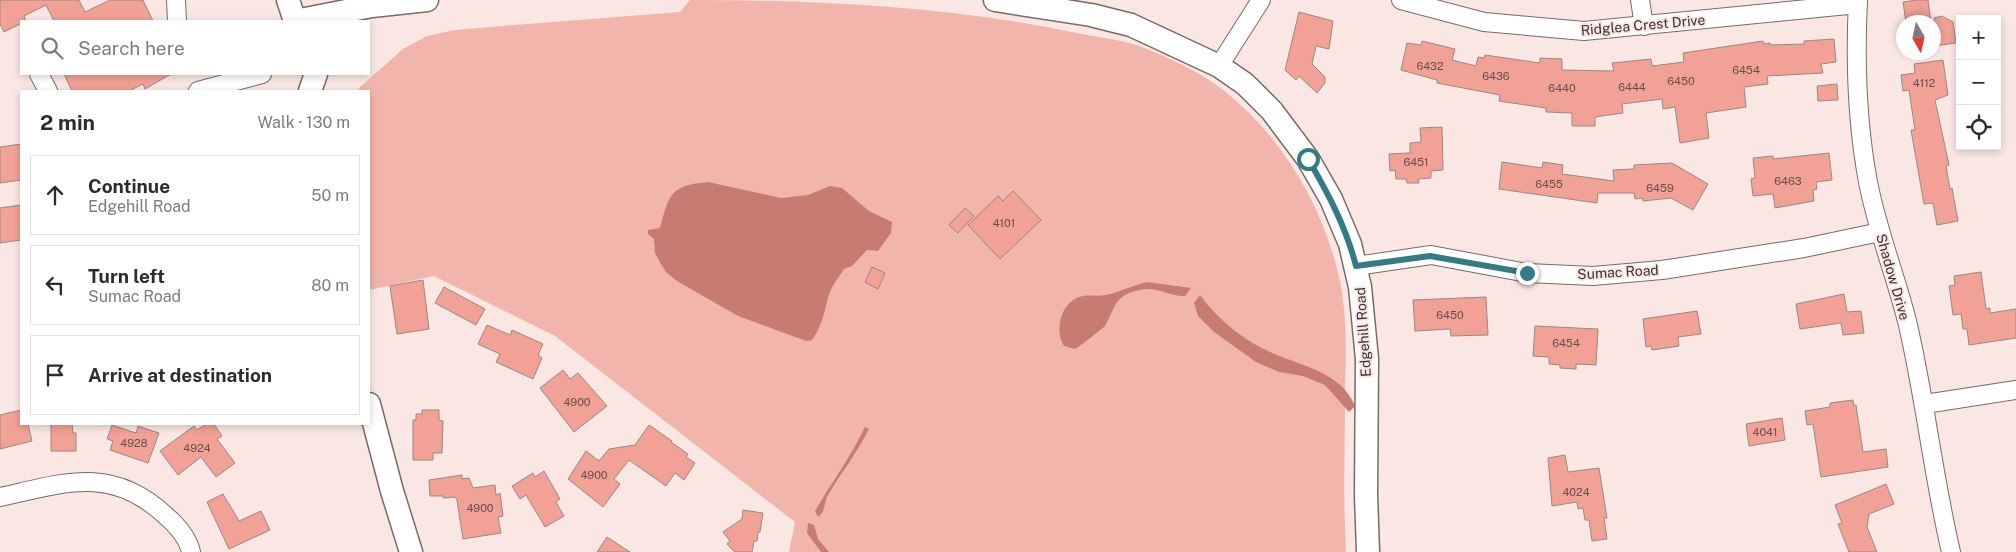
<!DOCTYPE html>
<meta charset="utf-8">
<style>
:root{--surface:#fff;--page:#f2f2f3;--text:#2b2b33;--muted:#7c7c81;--line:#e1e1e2}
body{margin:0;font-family:"Public Sans",sans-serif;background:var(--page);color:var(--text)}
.controls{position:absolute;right:15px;top:15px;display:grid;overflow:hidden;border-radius:0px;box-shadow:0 2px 8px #0003}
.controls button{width:45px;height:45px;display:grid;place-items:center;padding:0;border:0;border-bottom:1px solid var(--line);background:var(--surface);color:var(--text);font:25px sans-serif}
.compass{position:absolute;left:1896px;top:15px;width:45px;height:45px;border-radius:50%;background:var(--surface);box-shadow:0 2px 8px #0003;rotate:171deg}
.stop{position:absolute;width:15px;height:15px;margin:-11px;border:4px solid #347b86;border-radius:50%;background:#fff}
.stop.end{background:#347b86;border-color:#fff;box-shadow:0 1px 5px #0008}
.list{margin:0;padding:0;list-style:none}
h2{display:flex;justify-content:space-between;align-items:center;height:65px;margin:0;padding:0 20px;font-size:21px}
h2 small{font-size:16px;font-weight:400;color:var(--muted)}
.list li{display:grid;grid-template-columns:32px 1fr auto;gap:15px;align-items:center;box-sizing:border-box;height:80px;margin:0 10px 10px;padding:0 10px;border:1px solid var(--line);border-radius:0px}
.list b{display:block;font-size:19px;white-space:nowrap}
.list p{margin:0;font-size:16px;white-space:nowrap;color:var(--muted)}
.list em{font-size:16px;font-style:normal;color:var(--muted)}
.icon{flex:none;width:28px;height:28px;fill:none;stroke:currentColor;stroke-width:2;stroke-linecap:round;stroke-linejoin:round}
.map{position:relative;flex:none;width:2016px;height:552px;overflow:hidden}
.search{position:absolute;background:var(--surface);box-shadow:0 2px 8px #0003;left:20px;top:20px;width:350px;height:55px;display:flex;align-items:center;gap:12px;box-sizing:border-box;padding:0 18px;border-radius:0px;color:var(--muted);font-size:19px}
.panel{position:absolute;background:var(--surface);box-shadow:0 2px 8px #0003;left:20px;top:90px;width:350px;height:335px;border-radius:0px}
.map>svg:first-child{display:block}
.green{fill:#f1b5ac}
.water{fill:#c87c71}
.building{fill:#f1a196;stroke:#998885}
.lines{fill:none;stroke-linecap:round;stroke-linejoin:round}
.minor-casing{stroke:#7a6a67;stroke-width:20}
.tertiary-casing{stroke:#7a6a67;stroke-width:25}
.minor{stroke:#fff;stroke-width:18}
.tertiary{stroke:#fff;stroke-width:22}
.route{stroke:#347b86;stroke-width:6}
.labels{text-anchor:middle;stroke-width:4;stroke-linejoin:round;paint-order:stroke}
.number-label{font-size:11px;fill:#674e4a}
.street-label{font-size:14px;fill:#393230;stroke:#fae7e4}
</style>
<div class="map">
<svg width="2016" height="552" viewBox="0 0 2016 552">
<rect width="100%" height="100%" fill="#fae7e4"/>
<path class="green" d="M690,0C818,0 948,6 1072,32C1094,37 1119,39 1139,46C1168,57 1203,73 1227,93C1281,137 1320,201 1337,269C1348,309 1346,353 1345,394C1345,447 1343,500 1346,552H789L795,522L555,336L434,276L369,290V91H358L360,87L403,49L427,36L455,30L502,26L680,12Z"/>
<path class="water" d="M708,182L781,198L808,195L830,186L842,188L869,211L892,222L891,233L878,251L867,250L852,266L844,269C838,278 831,287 828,298C824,313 822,326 812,340L806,341L738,316L677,281L666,272L661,264L655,253L654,239L648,234V230L660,228C669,194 671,185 708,182Z
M1147,282L1191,288L1185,296C1169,297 1157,286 1140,290C1114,295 1116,307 1105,326C1102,329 1079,347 1075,349L1064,346C1054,331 1061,303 1079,297C1089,294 1097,297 1106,295C1120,292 1133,285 1147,282Z
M1200,295C1216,317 1239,337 1264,349C1295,365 1341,370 1355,406L1349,412L1325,385L1303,376L1279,372L1256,362L1214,332L1198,316L1194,303Z
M865,427L869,429C857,453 840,474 827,497C824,504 825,513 818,517L815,511C831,483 851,457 865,427Z
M808,523L814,525L818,539L829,552H821L807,533Z"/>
<path class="building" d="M0,0H79L85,12L110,0H143L153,21H54L46,5L24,16L26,21L4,32L0,24Z
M1917,0H1928L1931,22H1906L1903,2Z
M1299,12L1333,21L1329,49L1316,46L1312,64L1325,77V83L1317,93L1299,76L1296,80L1285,70Z
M1942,16L1953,22L1956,43L1934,46V18Z
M1834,39L1836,62L1821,64L1823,73L1767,76L1768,84L1744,87L1746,107L1706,113L1709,138L1680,143L1675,107L1663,109L1662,99L1622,104L1623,113L1595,117V126H1572V113L1546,112V108L1499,101L1500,95L1437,83V80L1401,70L1407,43L1421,45L1422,41L1455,49L1452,60L1476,66L1478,57L1484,58L1485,55L1540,63V58L1562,59V70L1614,71L1612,63L1651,59L1652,66L1684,62L1683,53L1763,41L1764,44L1770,43V45L1804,44V41Z
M1943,60L1948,95L1935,100L1949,165L1946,166L1950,189L1952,188L1958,221L1937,225L1933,203L1924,204L1911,130H1915L1909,90L1903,91L1901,75L1915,73L1914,64Z
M64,74H171L145,89L143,84L129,91H72Z
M1837,84L1838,100L1818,101L1817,86Z
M1442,127L1443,170L1431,171V178L1418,179L1419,183H1407L1406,179H1396L1395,170L1390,171L1389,154L1410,153V143L1421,142L1420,128Z
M21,144V180L0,183V147Z
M1829,153L1832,180L1816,182L1817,189L1813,190L1814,201L1775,208L1773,194L1753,196L1751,179L1755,178L1753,158L1773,156V159Z
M1502,162L1542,168L1543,162L1563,165L1562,174L1614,181L1613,170L1634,169V165L1672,163L1708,184L1693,210L1671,198L1643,201L1642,198L1635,199L1634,193H1598L1597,203L1499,189Z
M1013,191L1041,220L1000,259L968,225L998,196L1003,201Z
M21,205V240L0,243V208Z
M965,208L974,216L958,233L949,225Z
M872,267L885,273L878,289L865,282Z
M1981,272L1986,309L1990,308V313L2016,309V338L1969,345L1967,329H1963L1961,314L1953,315L1949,286L1955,285L1954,276Z
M423,280L429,329L397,334L390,286Z
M444,287L485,309L476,325L435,303Z
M1844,294L1847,312L1861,311L1864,333L1843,335L1841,323L1800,329L1796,304Z
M1486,297L1488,335L1451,336L1450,329L1415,331L1413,300Z
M1697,311L1701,334L1678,337L1679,346L1652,350L1651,346L1646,347L1643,319Z
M487,325L510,335L512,330L543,344L538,355L542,358L533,379L496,362L500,354L478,344Z
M1535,326L1598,329L1596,365L1576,364V369L1560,368V365L1549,364V357L1533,356Z
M563,370L570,379L578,373L607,406L574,432L540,388Z
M1853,400L1854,406L1856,405L1863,452L1886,449L1888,467L1821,477L1813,424L1807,425L1805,411L1830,407V403Z
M21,410V424H28L32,441L0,449V415Z
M422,410H439V420L443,421L442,453H433V460H413V420H416V414H422Z
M1782,418L1785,440L1749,446L1746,424Z
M51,424H72L73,433H76V451H51Z
M206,424H214L222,436L217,439L235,463L216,477L201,457L178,475L160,451L194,426L197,430Z
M112,425L136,433L138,426L159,433L148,463L110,450L113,441L107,439Z
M649,425L672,441L671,442L688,454L686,457L695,463L684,480L675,473L666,486L629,460L614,479L620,484L603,507L568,479L586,451L599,461L609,449L635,445Z
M1565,455L1568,472L1599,468L1607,518H1604L1607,539L1592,541L1589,520H1585L1583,508L1578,509L1577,502L1552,506L1548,458Z
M544,471L560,499L556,502L564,516L545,527L526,495L520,499L512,486L533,473L535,477Z
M462,475V479L469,478L473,488L495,485L496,495L500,493L503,516L498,517L501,533L463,539L457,500L455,497L443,498V496H430L429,480Z
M1886,484L1894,504L1869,514L1867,527L1877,552H1849L1838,524L1842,523L1835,505Z
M223,494L239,521L261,511L270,530L229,549L207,502Z
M743,510L763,513L760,532H758L757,541H754L752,552H735L727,544L730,541L723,532L742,519Z
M607,537L630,552H597Z"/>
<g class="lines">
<defs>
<path id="minor" d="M176,0L177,21
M1401,0L1484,22L1584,31L1858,4
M1640,0L1644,26
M1858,0C1855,60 1857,123 1868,182C1877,229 1895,274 1907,321C1925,397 1933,476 1951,552
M1219,66L1261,0
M39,74L48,91
M198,91L262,74
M1356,266L1431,255L1527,273L1593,276L1662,270L1804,248L1880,232
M1925,404L2016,390
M0,497C64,483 111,465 165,515C176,524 188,538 191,552"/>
<path id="tertiary" d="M288,0L295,21
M995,0L1091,15L1131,25L1219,66L1245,84L1272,111L1308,159L1331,199L1350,244L1360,287L1367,359L1366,495L1368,552
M295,21L372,6L427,0
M310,91L316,74
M369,404L392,491L411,552"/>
</defs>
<use href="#minor" class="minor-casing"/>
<use href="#tertiary" class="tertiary-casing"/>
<use href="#minor" class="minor"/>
<use href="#tertiary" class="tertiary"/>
</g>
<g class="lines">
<path class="route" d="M1308,159C1328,193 1346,227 1356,266L1430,256L1527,273"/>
</g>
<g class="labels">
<g class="number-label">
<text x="1430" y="70">6432</text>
<text x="1746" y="74">6454</text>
<text x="1496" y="80">6436</text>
<text x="1681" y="85">6450</text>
<text x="1924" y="87">4112</text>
<text x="1632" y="91">6444</text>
<text x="1562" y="92">6440</text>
<text x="1416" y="166">6451</text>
<text x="1788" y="185">6463</text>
<text x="1549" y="188">6455</text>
<text x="1660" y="192">6459</text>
<text x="1004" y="227">4101</text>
<text x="1450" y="319">6450</text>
<text x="1566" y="347">6454</text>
<text x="577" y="406">4900</text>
<text x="1765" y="436">4041</text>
<text x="134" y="447">4928</text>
<text x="197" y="452">4924</text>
<text x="594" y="479">4900</text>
<text x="1576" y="496">4024</text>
<text x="480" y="512">4900</text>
</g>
<g class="street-label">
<text transform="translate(1643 25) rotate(-5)" y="5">Ridglea Crest Drive</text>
<text transform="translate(1618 272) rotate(-3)" y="5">Sumac Road</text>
<text transform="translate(1893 277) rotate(74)" y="5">Shadow Drive</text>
<text transform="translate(1363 332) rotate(-94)" y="5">Edgehill Road</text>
</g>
</g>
</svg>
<div class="controls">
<button>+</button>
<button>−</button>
<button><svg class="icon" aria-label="locate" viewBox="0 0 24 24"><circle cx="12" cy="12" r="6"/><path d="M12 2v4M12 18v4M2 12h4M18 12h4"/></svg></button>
</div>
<svg class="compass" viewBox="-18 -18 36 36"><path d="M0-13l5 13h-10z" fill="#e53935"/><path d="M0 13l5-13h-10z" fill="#7c7c81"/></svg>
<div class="stop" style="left:1308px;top:159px"></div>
<div class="stop end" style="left:1527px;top:273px"></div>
<div class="search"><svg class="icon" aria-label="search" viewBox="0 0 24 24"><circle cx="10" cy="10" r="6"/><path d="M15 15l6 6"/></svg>Search here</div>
<section class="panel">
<h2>2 min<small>Walk · 130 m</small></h2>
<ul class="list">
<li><svg class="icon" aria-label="ahead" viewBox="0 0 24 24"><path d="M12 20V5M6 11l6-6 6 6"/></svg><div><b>Continue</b><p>Edgehill Road</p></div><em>50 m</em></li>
<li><svg class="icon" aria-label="left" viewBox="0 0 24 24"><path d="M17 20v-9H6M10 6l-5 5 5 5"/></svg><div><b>Turn left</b><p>Sumac Road</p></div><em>80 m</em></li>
<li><svg class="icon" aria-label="arrive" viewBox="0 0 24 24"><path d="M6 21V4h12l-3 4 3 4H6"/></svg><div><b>Arrive at destination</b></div></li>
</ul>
</section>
</div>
